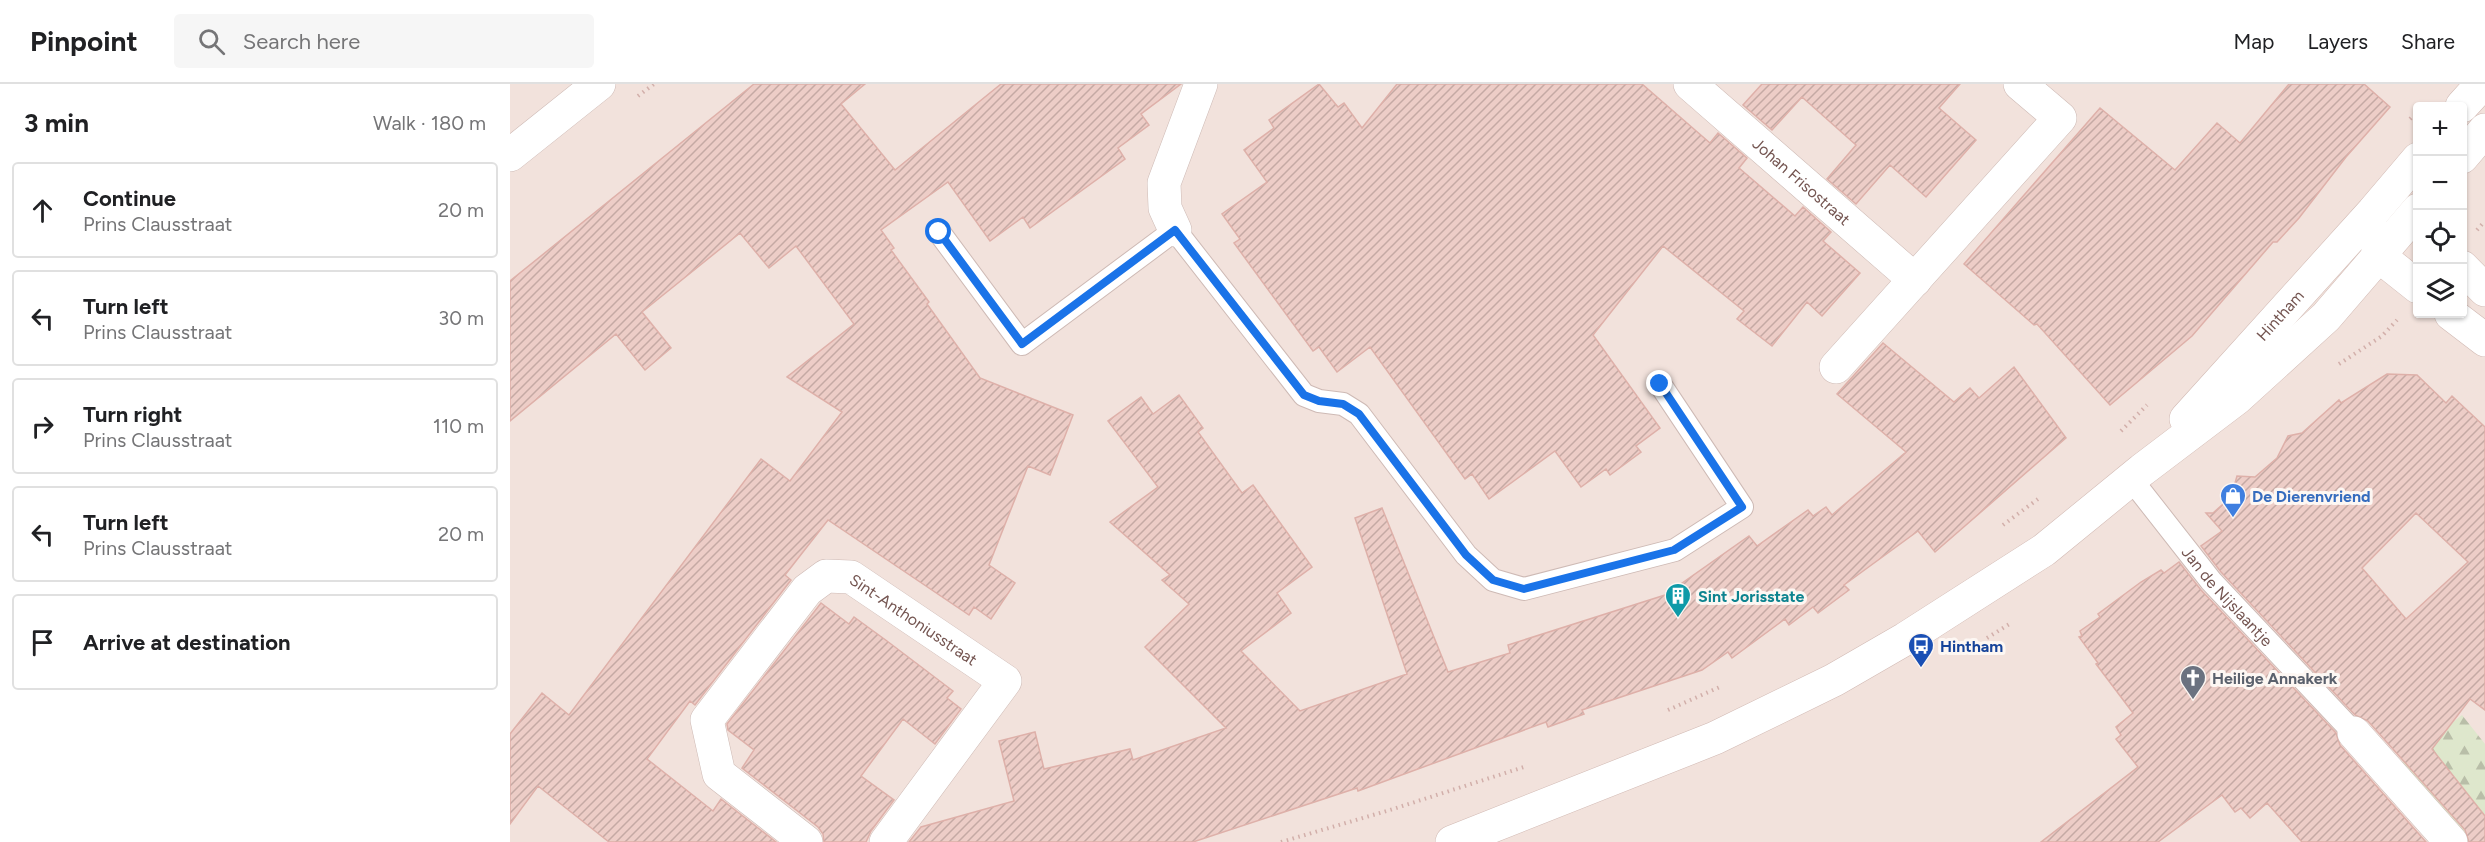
<!DOCTYPE html>
<meta charset="utf-8">
<style>
:root{--surface:#fff;--page:#f6f6f6;--text:#202124;--muted:#757577;--line:#e0e0e0}
body{margin:0;font-family:Figtree,sans-serif;background:var(--page);color:var(--text)}
.controls{position:absolute;right:18px;top:18px;display:grid;overflow:hidden;border-radius:6px;box-shadow:0 2px 4px #0004}
.controls button{width:54px;height:54px;display:grid;place-items:center;padding:0;border:0;border-bottom:2px solid var(--line);background:var(--surface);color:var(--text);font:30px sans-serif}
.stop{position:absolute;width:18px;height:18px;margin:-14px;border:4px solid #1a73e8;border-radius:50%;background:#fff}
.stop.end{background:#1a73e8;border-color:#fff;box-shadow:0 2px 6px #0008}
.list{margin:0;padding:0;list-style:none}
h2{display:flex;justify-content:space-between;align-items:center;height:78px;margin:0;padding:0 24px;font-size:26px}
h2 small{font-size:20px;font-weight:400;color:var(--muted)}
.list li{display:grid;grid-template-columns:39px 1fr auto;gap:18px;align-items:center;box-sizing:border-box;height:96px;margin:0 12px 12px;padding:0 12px;border:2px solid var(--line);border-radius:6px}
.list b{display:block;font-size:22px;white-space:nowrap}
.list p{margin:0;font-size:20px;white-space:nowrap;color:var(--muted)}
.list em{font-size:20px;font-style:normal;color:var(--muted)}
.icon{flex:none;width:33px;height:33px;fill:none;stroke:currentColor;stroke-width:2;stroke-linecap:round;stroke-linejoin:round}
.map{position:relative;flex:none;width:1975px;height:758px;overflow:hidden}
header{display:flex;align-items:center;gap:36px;box-sizing:border-box;height:84px;padding:0 30px;background:var(--surface);border-bottom:2px solid var(--line)}
header strong{font-size:28px}
nav{display:flex;gap:33px;margin-inline-start:auto;font-size:21px}
.search{width:420px;height:54px;background:var(--page);display:flex;align-items:center;gap:15px;box-sizing:border-box;padding:0 21px;border-radius:6px;color:var(--muted);font-size:22px}
main{display:flex}
aside{flex:1;background:var(--surface)}
.map>svg:first-child{display:block}
.residential{fill:#f2e2dc;fill-rule:evenodd}
.forest{fill:url(#forest-firs)}
.building{fill:url(#building-hatch);stroke:#deb0a9;stroke-width:1.5;fill-rule:evenodd}
.lines{fill:none;stroke-linecap:round;stroke-linejoin:round}
.lane-casing{stroke:#cebab5;stroke-width:24}
.street-casing{stroke:#cebab5;stroke-width:34}
.secondary-casing{stroke:#d1b9b3;stroke-width:34}
.path{stroke:#d2afaa;stroke-width:4;stroke-dasharray:1.5 4.5;stroke-linecap:butt}
.lane{stroke:#fff;stroke-width:22}
.street{stroke:#fff;stroke-width:33}
.secondary{stroke:#fff;stroke-width:33}
.route{stroke:#1a73e8;stroke-width:8}
.labels{text-anchor:middle;stroke-width:6;stroke-linejoin:round;paint-order:stroke}
.street-label{font-size:16px;fill:#745551;stroke:#fdf7f3}
.shop-label{font-size:16px;font-weight:bold;fill:#366cbe;stroke:#fdf7f3;text-anchor:start}
.culture-label{font-size:16px;font-weight:bold;fill:#0d838f;stroke:#fdf7f3;text-anchor:start}
.transit-label{font-size:16px;font-weight:bold;fill:#164399;stroke:#fdf7f3;text-anchor:start}
.worship-label{font-size:16px;font-weight:bold;fill:#5b616d;stroke:#fdf7f3;text-anchor:start}
</style>
<header>
<strong>Pinpoint</strong>
<div class="search"><svg class="icon" aria-label="search" viewBox="0 0 24 24"><circle cx="10" cy="10" r="6"/><path d="M15 15l6 6"/></svg>Search here</div>
<nav><a>Map</a><a>Layers</a><a>Share</a></nav>
</header>
<main>
<aside>
<h2>3 min<small>Walk · 180 m</small></h2>
<ul class="list">
<li><svg class="icon" aria-label="ahead" viewBox="0 0 24 24"><path d="M12 20V5M6 11l6-6 6 6"/></svg><div><b>Continue</b><p>Prins Clausstraat</p></div><em>20 m</em></li>
<li><svg class="icon" aria-label="left" viewBox="0 0 24 24"><path d="M17 20v-9H6M10 6l-5 5 5 5"/></svg><div><b>Turn left</b><p>Prins Clausstraat</p></div><em>30 m</em></li>
<li><svg class="icon" aria-label="right" viewBox="0 0 24 24"><path d="M7 20v-9h11M14 6l5 5-5 5"/></svg><div><b>Turn right</b><p>Prins Clausstraat</p></div><em>110 m</em></li>
<li><svg class="icon" aria-label="left" viewBox="0 0 24 24"><path d="M17 20v-9H6M10 6l-5 5 5 5"/></svg><div><b>Turn left</b><p>Prins Clausstraat</p></div><em>20 m</em></li>
<li><svg class="icon" aria-label="arrive" viewBox="0 0 24 24"><path d="M6 21V4h12l-3 4 3 4H6"/></svg><div><b>Arrive at destination</b></div></li>
</ul>
</aside>
<div class="map">
<svg width="1975" height="758" viewBox="0 0 1975 758">
<defs>
<pattern id="forest-firs" width="22" height="20" patternUnits="userSpaceOnUse" patternTransform="scale(1.5)"><rect width="22" height="20" fill="#dee7cc"/><path d="M5 1l3.5 6h-7zM16 11l3.5 6h-7z" fill="#b9bea8"/></pattern>
<pattern id="building-hatch" width="6" height="6" patternUnits="userSpaceOnUse" patternTransform="scale(1.5)"><rect width="6" height="6" fill="#edcdc7"/><path d="M-1 1l2-2M0 6l6-6M5 7l2-2" fill="none" stroke="#c5a9a4"/></pattern>
</defs>
<rect width="100%" height="100%" fill="#fbf2ed"/>
<path class="residential" d="M0,0H1975V758H0ZM1908,22H1952V230H1908Z"/>
<path class="forest" d="M1952,631L1975,660V758H1949L1884,685Z"/>
<path class="building" d="M244,0H355L331,20L385,86L491,0H671L631,30L639,41L608,64L615,75L520,144L513,133L480,157L438,98L371,146L384,164L381,166L419,218L417,220L470,294L563,331L540,391L518,382L479,481L505,499L481,535L464,523L459,531L318,436L275,491L281,496L185,621L180,617L137,675L203,727L211,715L266,758H99L28,702L0,740V650L32,609L59,631L251,375L280,397L332,328L277,293L344,240L286,162L259,184L230,149L132,228L161,264L135,286L106,250L0,337V197Z
M809,0L828,23L834,19L852,44L887,0H1132L1200,59L1208,49L1237,74L1229,84L1285,132L1293,123L1321,148L1313,157L1350,189L1312,232L1297,218L1262,262L1227,235L1234,227L1153,162L1083,251L1150,344L1126,362L1131,368L1100,391L1096,385L1071,403L1045,367L979,415L962,390L955,395L860,263L827,288L809,263L803,267L724,159L730,155L712,130L757,98L734,66L764,44L759,36Z
M1252,0H1450L1429,24L1466,56L1416,113L1380,81L1346,120L1317,95L1346,61L1292,13L1262,46L1233,21Z
M1779,0H1854L1880,23L1836,73L1789,134L1767,158H1763L1682,252L1600,321L1527,240L1524,241L1454,180L1590,24L1665,86L1707,39L1730,59Z
M1373,259L1444,318L1460,304L1469,314L1504,283L1556,354L1425,468L1408,447L1334,501L1339,506L1308,529L1303,523L1279,541L1275,535L1222,574L1218,568L1192,586L1072,626L1074,630L1038,643L1036,638L848,707L847,704L683,758H399L411,743L504,717L489,657L525,648L534,685L620,665L623,676L716,644L635,563L679,520L652,496L660,491L600,438L648,403L598,337L631,313L643,330L669,311L693,344L688,348L732,409L743,401L802,483L767,509L781,529L731,567L790,627L897,590L845,434L872,424L938,588L1000,569L998,561L1155,511L1239,452L1247,462L1298,426L1303,432L1316,423L1322,431L1396,368L1327,310Z
M1877,290L1907,291L1936,319L1942,312L1975,343V626L1960,615L1922,665L1975,732V758H1959L1955,746L1858,637L1845,631L1711,488L1691,462L1712,447L1696,429H1703L1721,413L1727,392L1745,393L1767,374L1778,352L1792,349L1829,316L1831,319ZM1906,429L1958,478L1896,535L1852,484Z
M1669,478L1691,506L1826,649L1830,661L1916,758H1792L1757,719L1740,734L1731,724L1725,728L1712,711L1648,758H1531L1628,683L1606,655L1611,651L1606,643L1623,629L1586,580L1588,579L1569,553L1572,552L1570,547L1590,533L1588,530L1631,498L1651,486L1654,489Z
M311,519L339,540L344,533L377,557L443,607L437,614L451,625L425,660L393,635L351,692L384,716L361,747L356,758H314L313,750L308,743L232,684L244,666L218,646L217,640Z"/>
<g class="lines">
<defs>
<g id="lane">
<path d="M429,148L512,260L665,146L794,311L809,317L833,320L849,330L956,471L983,496L1014,505L1165,466L1232,423L1150,300"/>
<path id="s1" d="M1621,395L1701,497L1844,649"/>
</g>
<g id="street">
<path id="s2" d="M1180,0L1405,196"/>
<path d="M0,71L89,0"/>
<path d="M665,146L655,124L654,99L691,0"/>
<path d="M1326,283L1550,34L1510,0"/>
<path d="M1844,649L1941,758"/>
<path id="s3" d="M296,758L209,690L197,636L297,506L316,492L341,493L495,597L376,758"/>
</g>
<g id="secondary">
<path d="M1952,22L1972,0"/>
<path d="M1952,73L1975,46"/>
<path d="M1866,151L1869,172L1908,203"/>
<path d="M1952,183L1975,206"/>
<path d="M1941,230L1975,256"/>
<path id="s4" d="M1676,335L1863,128L1908,75"/>
<path d="M942,758L1205,654L1324,596L1395,555L1534,466L1632,386L1727,314L1816,233L1908,126"/>
</g>
</defs>
<use href="#lane" class="lane-casing"/>
<use href="#street" class="street-casing"/>
<use href="#secondary" class="secondary-casing"/>
<path class="path" d="M128,12L144,0
M1900,35L1908,27
M1967,146L1975,137
M1829,280L1872,252L1887,236
M1611,347L1637,321
M1493,441L1528,415
M1477,554L1501,539
M1158,626L1212,602
M771,758L880,726L1014,683"/>
<use href="#lane" class="lane"/>
<use href="#street" class="street"/>
<use href="#secondary" class="secondary"/>
</g>
<g class="lines">
<path class="route" d="M429,148L512,260L665,146L794,311L809,317L833,320L849,330L956,471L983,496L1014,505L1164,466L1232,423L1150,300"/>
</g>
<defs>
<symbol id="shop-pin" viewBox="-11 -11 22 30"><path d="M0 17L-7.5 6A9.5 9.5 0 1 1 7.5 6Z" fill="#3f7fe0" stroke="#fdf7f3"/><path d="M-5-2.5h2.3a2.7 3.5 0 0 1 5.4 0H5L5.5 6h-11ZM-1.5-2.5h3a1.5 2.3 0 0 0-3 0Z" fill="#fff"/></symbol>
<symbol id="building-pin" viewBox="-11 -11 22 30"><path d="M0 17L-7.5 6A9.5 9.5 0 1 1 7.5 6Z" fill="#0f9aa8" stroke="#fdf7f3"/><path d="M-4-6H4V6H1V3H-1V6H-4ZM-2.5-4.3h1.7v1.8h-1.7ZM.8-4.3h1.7v1.8H.8ZM-2.5-1h1.7V.8h-1.7ZM.8-1h1.7V.8H.8Z" fill="#fff"/></symbol>
<symbol id="bus-pin" viewBox="-11 -11 22 30"><path d="M0 17L-7.5 6A9.5 9.5 0 1 1 7.5 6Z" fill="#1a4fb4" stroke="#fdf7f3"/><path d="M-5-6H5V4H4V6H2V4H-2V6H-4V4H-5ZM-3.5-4V0h7V-4ZM-3.5 1.2v1.5H-2V1.2ZM2 1.2v1.5H3.5V1.2Z" fill="#fff"/></symbol>
<symbol id="church-pin" viewBox="-11 -11 22 30"><path d="M0 17L-7.5 6A9.5 9.5 0 1 1 7.5 6Z" fill="#6b7280" stroke="#fdf7f3"/><path d="M-1.2-6h2.4v3.5h3.3v2.4h-3.3V6h-2.4V-.1h-3.3v-2.4h3.3Z" fill="#fff"/></symbol>
</defs>
<g fill-rule="evenodd">
<use href="#shop-pin" x="1708" y="397" width="30" height="40"/>
<use href="#building-pin" x="1153" y="497" width="30" height="40"/>
<use href="#bus-pin" x="1396" y="547" width="30" height="40"/>
<use href="#church-pin" x="1668" y="579" width="30" height="40"/>
</g>
<g class="labels">
<g class="street-label">
<text dy="6" stroke="none"><textPath href="#s2" startOffset="148">Johan Frisostraat</textPath></text>
<text dy="6" stroke="none"><textPath href="#s4" startOffset="140">Hintham</textPath></text>
<text dy="6" stroke="none"><textPath href="#s1" startOffset="152">Jan de Nijslaantje</textPath></text>
<text dy="6" stroke="none"><textPath href="#s3" startOffset="454">Sint-Anthoniusstraat</textPath></text>
</g>
<g class="shop-label">
<text x="1742" y="418">De Dierenvriend</text>
</g>
<g class="culture-label">
<text x="1188" y="518">Sint Jorisstate</text>
</g>
<g class="transit-label">
<text x="1430" y="568">Hintham</text>
</g>
<g class="worship-label">
<text x="1702" y="600">Heilige Annakerk</text>
</g>
</g>
</svg>
<div class="controls">
<button>+</button>
<button>−</button>
<button><svg class="icon" aria-label="locate" viewBox="0 0 24 24"><circle cx="12" cy="12" r="6"/><path d="M12 2v4M12 18v4M2 12h4M18 12h4"/></svg></button>
<button><svg class="icon" aria-label="layers" viewBox="0 0 24 24"><path d="M12 4l9 5-9 5-9-5zM3 14l9 5 9-5"/></svg></button>
</div>
<div class="stop" style="left:429px;top:148px"></div>
<div class="stop end" style="left:1150px;top:300px"></div>
</div>
</main>
